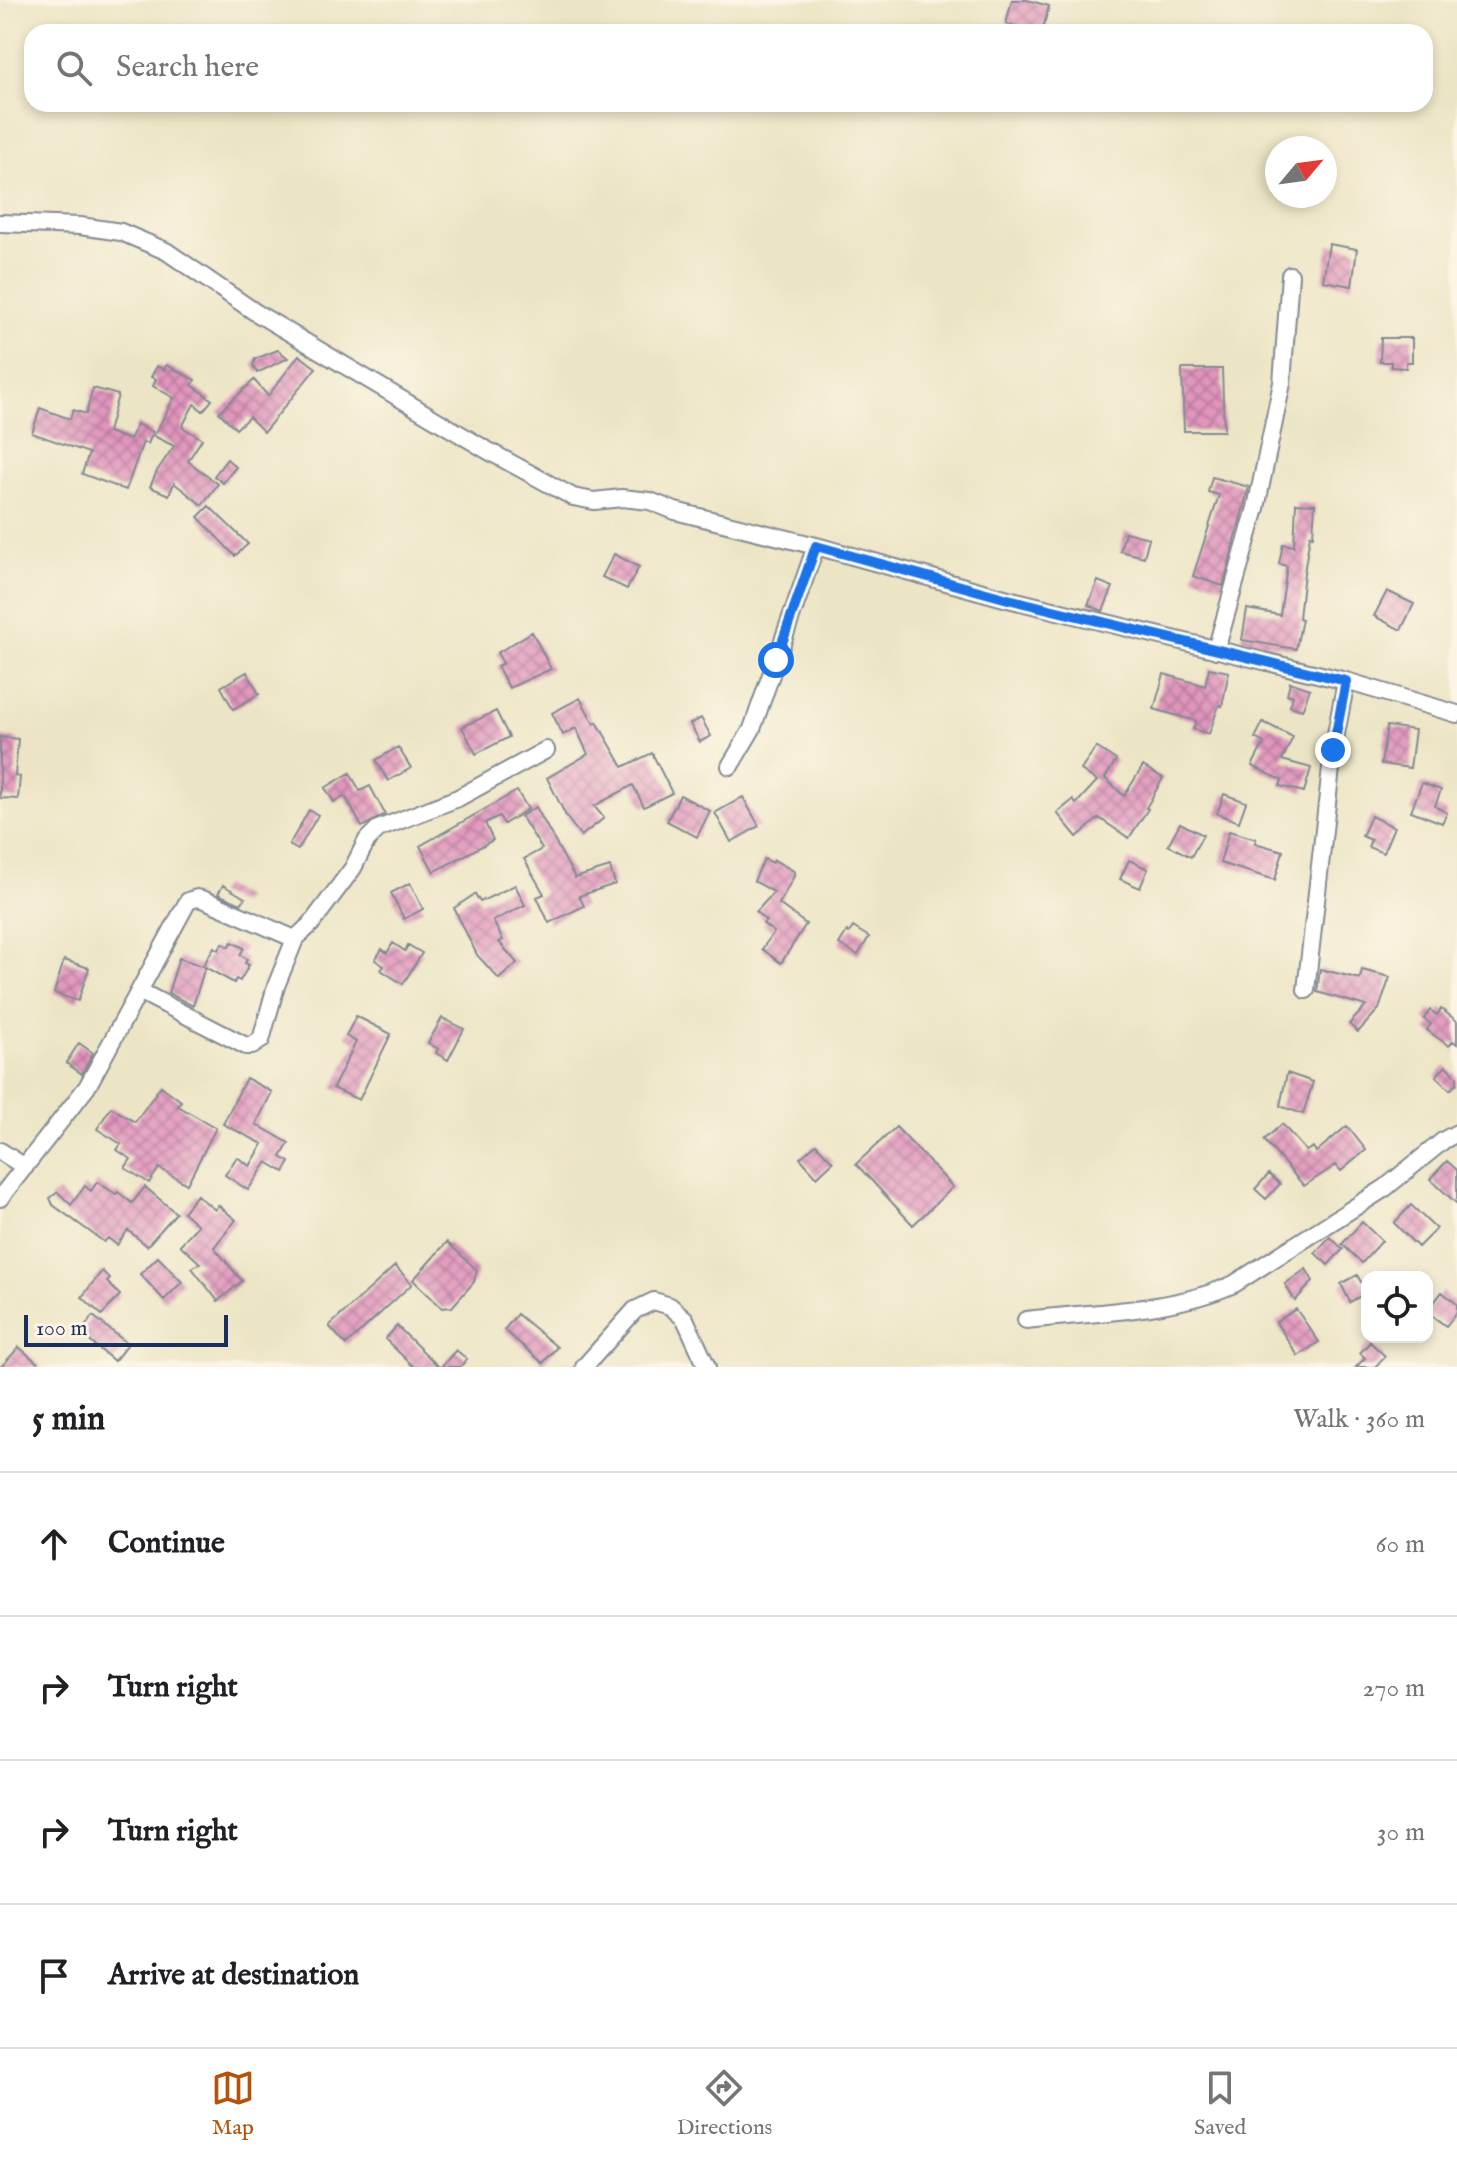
<!DOCTYPE html>
<meta charset="utf-8">
<style>
:root{--surface:#fff;--page:#f2f2f2;--text:#202124;--muted:#757577;--line:#e0e0e0;--accent:#b45309}
body{margin:0;font-family:"IM FELL English",serif;background:var(--page);color:var(--text)}
.controls{position:absolute;right:24px;bottom:24px;display:grid;overflow:hidden;border-radius:16px;box-shadow:0 4px 12px #0003}
.controls button{width:72px;height:72px;display:grid;place-items:center;padding:0;border:0;border-bottom:2px solid var(--line);background:var(--surface);color:var(--text);font:40px sans-serif}
.compass{position:absolute;left:1265px;top:136px;width:72px;height:72px;border-radius:50%;background:var(--surface);box-shadow:0 4px 12px #0003;rotate:61deg}
.scale{position:absolute;left:24px;bottom:20px;width:204px;box-sizing:border-box;padding-left:8px;border:4px solid #1b2f5e;border-top:0;font-size:22px;line-height:28px;white-space:nowrap;color:#1b2f5e;-webkit-text-stroke:6px #fcf5e5;paint-order:stroke}
.stop{position:absolute;width:24px;height:24px;margin:-18px;border:6px solid #1a73e8;border-radius:50%;background:#fff}
.stop.end{background:#1a73e8;border-color:#fff;box-shadow:0 2px 8px #0008}
.list{margin:0;padding:0;list-style:none}
h2{display:flex;justify-content:space-between;align-items:center;height:104px;margin:0;padding:0 32px;font-size:34px}
h2 small{font-size:26px;font-weight:400;color:var(--muted)}
.list li{display:grid;grid-template-columns:52px 1fr auto;gap:24px;align-items:center;box-sizing:border-box;height:144px;padding:0 32px;border-top:2px solid var(--line)}
.list b{display:block;font-size:30px;white-space:nowrap}
.list em{font-size:26px;font-style:normal;color:var(--muted)}
.icon{flex:none;width:44px;height:44px;fill:none;stroke:currentColor;stroke-width:2;stroke-linecap:round;stroke-linejoin:round}
.map{position:relative;flex:none;width:1457px;height:1367px;overflow:hidden}
.search{position:absolute;background:var(--surface);box-shadow:0 4px 12px #0003;left:24px;right:24px;top:24px;height:88px;display:flex;align-items:center;gap:20px;box-sizing:border-box;padding:0 28px;border-radius:24px;color:var(--muted);font-size:30px}
.sheet{height:680px;background:var(--surface)}
nav{display:flex;justify-content:space-around;align-items:center;box-sizing:border-box;height:112px;border-top:2px solid var(--line);background:var(--surface);font-size:22px;color:var(--muted)}
nav a{display:grid;justify-items:center;gap:4px}
nav .on{color:var(--accent)}
.map>svg:first-child{display:block}
.building{fill:url(#building-cross-hatch)}
.lines{fill:none;stroke-linecap:round;stroke-linejoin:round}
.minor-casing{stroke:#848a92;stroke-width:20}
.minor{stroke:#fff;stroke-width:16}
.route{stroke:#1a73e8;stroke-width:10}
</style>
<div class="map">
<svg width="1457" height="1367" viewBox="0 0 1457 1367">
<defs>
<pattern id="building-cross-hatch" width="8" height="8" patternUnits="userSpaceOnUse" patternTransform="scale(2)"><rect width="8" height="8" fill="#e195bc"/><path d="M0 0l8 8M0 8l8-8" fill="none" stroke="#b67a9c"/></pattern>
</defs>
<rect width="100%" height="100%" fill="#fcf5e5"/>
<filter id="ink" filterUnits="userSpaceOnUse"><feTurbulence type="fractalNoise" baseFrequency=".0125" numOctaves="2"/><feDisplacementMap in="SourceGraphic" scale="16" xChannelSelector="R" yChannelSelector="G"/><feConvolveMatrix kernelMatrix="1 2 1 2 8 2 1 2 1" color-interpolation-filters="sRGB"/></filter>
<filter id="wash" filterUnits="userSpaceOnUse"><feTurbulence type="fractalNoise" baseFrequency=".006" numOctaves="4" result="noise"/><feDisplacementMap in="SourceGraphic" scale="32" xChannelSelector="R" yChannelSelector="G"/><feGaussianBlur stdDeviation="1.8" result="paint"/><feColorMatrix in="noise" values="0 0 0 0 0 0 0 0 0 0 0 0 0 0 0 0 0 1.4 0 .05"/><feComposite in="paint" operator="in"/></filter>
<g filter="url(#wash)">
<rect width="100%" height="100%" fill="#ece5c5"/>
<g id="blocks">
<path class="building" d="M1012,0H1027L1049,6L1042,32L1006,24Z
M1329,244L1357,249L1352,286L1323,281Z
M1381,338H1412V362H1406V368L1391,367V362H1380Z
M278,350L288,358L257,373L253,365L255,359Z
M299,355L316,368L264,432L249,417L236,429L219,412L254,380L268,396Z
M166,365L195,380L192,385L212,400L203,411L194,404L182,427L202,439L188,461L218,484L202,505L174,483L169,495L150,487L157,471L174,446L154,436L174,398L153,386L156,379L151,377L157,366L164,370Z
M1182,369H1222L1224,431H1184Z
M93,388L118,395L108,432L130,440L137,424L153,432L148,444L143,442L126,490L82,474L89,453L32,433L40,408L70,419L73,410L86,414Z
M227,459L236,467L223,483L214,476Z
M1212,477L1249,487L1223,586L1193,576L1219,495L1208,492Z
M1296,503L1315,504L1313,536L1310,535L1304,573L1299,618L1302,619L1296,649L1242,640L1247,609L1280,615L1287,566L1279,564L1283,544L1294,546Z
M209,506L248,544L235,556L198,517Z
M1125,532L1149,538L1144,557L1120,551Z
M614,554L639,567L627,589L602,577Z
M1098,581L1113,587L1103,611L1088,605Z
M1387,591L1414,604L1401,630L1374,616Z
M532,632L551,669L509,688L497,666L503,663L497,653Z
M1209,668L1229,672L1222,706L1219,705L1209,734L1193,729L1196,721L1154,709L1164,674L1205,686Z
M247,672L259,694L233,709L221,687Z
M1290,682L1310,689L1302,710L1290,706L1293,696L1287,694Z
M580,698L594,724L597,722L623,767L652,753L672,793L644,807L633,785L594,806L604,818L581,836L567,818L547,778L588,754L576,728L563,735L552,713Z
M496,711L509,737L476,754L462,727Z
M701,718L711,736L700,742L690,724Z
M1263,722L1293,737L1282,760L1311,768L1304,792L1280,786L1282,780L1252,766L1264,743L1255,738Z
M1387,726L1415,730L1410,768L1381,764Z
M0,737L18,739L15,776L20,777L18,799L0,798Z
M398,747L411,768L388,781L376,760Z
M1096,747L1116,760L1105,778L1124,796L1143,766L1163,778L1146,808L1148,809L1129,838L1099,818L1077,837L1057,813L1073,800L1076,804L1097,781L1081,770Z
M350,773L360,791L370,786L385,814L362,827L345,796L334,802L325,788Z
M1422,783L1441,790L1435,806L1447,813L1442,823L1411,811Z
M517,791L528,809L504,824L499,816L485,823L493,840L434,872L420,846Z
M1224,794L1246,802L1239,822L1217,814Z
M680,795L710,811L697,837L667,821Z
M743,797L759,826L731,842L715,813Z
M536,807L575,878L610,867L615,884L579,896L584,906L549,923L537,897L544,894L524,859L542,849L521,816Z
M309,810L318,815L298,850L289,845Z
M1371,816L1394,827L1383,853L1368,847L1371,840L1362,836Z
M1180,823L1203,835L1191,857L1168,845Z
M1229,831L1256,839L1255,843L1283,851L1275,880L1220,863Z
M764,859L773,863L774,860L794,871V876L779,904L806,924L781,963L762,949L774,932L763,924L766,921L756,912L774,892L754,881Z
M1129,860L1148,869L1140,888L1120,879Z
M410,883L423,909L404,919L391,893Z
M223,885L245,898L241,904L218,894Z
M515,885L525,905L493,921L503,940L499,942L517,963L499,979L477,955L454,908L475,894L480,902Z
M853,927L869,937L858,955L839,944L847,931L849,933Z
M232,942L244,948L240,955L247,959L245,963L249,965L240,981L236,979L234,983L205,967L193,1006L168,993L179,958L203,966L214,947L219,950L222,943L229,947Z
M393,943L405,951L408,945L422,953L403,984L381,970L384,966L375,960L382,949L387,953Z
M64,960L89,968L78,1001L54,993Z
M1320,969L1360,979L1362,970L1390,977L1379,1009L1358,1032L1349,1024L1366,1006L1317,992Z
M1441,1009L1457,1021V1044L1453,1041L1449,1046L1427,1030L1431,1024L1424,1019L1430,1010L1437,1015Z
M356,1016L391,1034L359,1100L333,1088L356,1042L346,1036Z
M442,1018L464,1029L448,1060L436,1053L438,1049L428,1043Z
M79,1043L93,1053L82,1074L66,1063Z
M1446,1066L1457,1077V1083L1450,1090L1436,1076Z
M1287,1073L1313,1082L1303,1114L1280,1106Z
M246,1078L272,1092L256,1124L289,1143L281,1157L290,1162L284,1172L267,1162L248,1190L225,1175L237,1157L250,1166L263,1144L223,1124Z
M161,1086L181,1101L178,1106L216,1128L187,1184L159,1168L149,1183L125,1168L131,1159L117,1150L121,1144L97,1129L111,1107L135,1122Z
M1282,1124L1306,1151L1313,1147L1316,1152L1347,1126L1366,1150L1341,1171L1336,1165L1304,1186L1264,1140Z
M896,1127L953,1187L913,1225L856,1164Z
M816,1144L833,1162L817,1177L800,1158Z
M1447,1161L1457,1170V1204L1430,1179Z
M1269,1174L1280,1184L1266,1199L1255,1189Z
M97,1182L116,1194L118,1192L132,1203L145,1187L176,1213L147,1246L128,1230L117,1245L108,1238L104,1242L53,1205L50,1198L58,1192L71,1205L85,1186L91,1191Z
M197,1195L215,1210L218,1205L236,1220L214,1247L242,1281L218,1301L192,1268L200,1263L180,1245L198,1225L183,1212Z
M1411,1205L1436,1229L1418,1247L1394,1223Z
M1362,1222L1382,1241L1362,1263L1342,1244Z
M1330,1237L1343,1249L1328,1265L1315,1253Z
M447,1242L477,1270L474,1282L452,1307L442,1308L413,1280Z
M158,1257L182,1282L164,1300L140,1274Z
M395,1266L412,1284L346,1345L329,1326Z
M1306,1269L1313,1281L1295,1301L1285,1284Z
M102,1271L110,1279L107,1282L120,1295L102,1315L82,1297Z
M1357,1275L1367,1292L1350,1302L1341,1284Z
M1442,1292L1457,1304V1312L1446,1326L1427,1312Z
M1296,1309L1319,1342L1298,1356L1276,1322Z
M517,1314L557,1347L543,1363L504,1330Z
M93,1316L128,1344L114,1361L80,1333Z
M397,1326L439,1367H414L385,1339Z
M1370,1342L1385,1356L1375,1367H1356L1365,1358L1360,1353Z
M19,1347L42,1367H1Z
M456,1350L467,1359L460,1367H441Z"/>
</g>
</g>
<g filter="url(#ink)">
<use href="#blocks" fill-opacity="0" stroke="#848a92" stroke-width="2"/>
<g class="lines">
<defs>
<path id="minor" d="M0,223L80,226L121,232L166,251L255,312L485,449L573,497L594,501L622,498L650,501L675,511L816,546L1008,599L1346,681L1457,714
M1216,650L1256,508L1282,383L1290,275
M730,766L752,729L816,546
M1306,990L1333,750L1346,681
M139,991L246,1046H252L261,1040L276,986L295,939
M0,1151L25,1167
M0,1198L87,1087L188,901L197,898L205,900L295,939L311,924L353,868L367,840L378,829L458,798L546,750
M1026,1320C1093,1312 1172,1312 1234,1284L1385,1188L1444,1140L1457,1133
M584,1367L635,1310L654,1301L670,1306L685,1319L707,1367"/>
</defs>
<use href="#minor" class="minor-casing"/>
<use href="#minor" class="minor"/>
</g>
</g>
<g class="lines" filter="url(#ink)">
<path class="route" d="M776,660L816,546L1008,599L1346,681L1333,750"/>
</g>
</svg>
<div class="controls">
<button><svg class="icon" aria-label="locate" viewBox="0 0 24 24"><circle cx="12" cy="12" r="6"/><path d="M12 2v4M12 18v4M2 12h4M18 12h4"/></svg></button>
</div>
<svg class="compass" viewBox="-18 -18 36 36"><path d="M0-13l5 13h-10z" fill="#e53935"/><path d="M0 13l5-13h-10z" fill="#757577"/></svg>
<div class="scale">100 m</div>
<div class="stop" style="left:776px;top:660px"></div>
<div class="stop end" style="left:1333px;top:750px"></div>
<div class="search"><svg class="icon" aria-label="search" viewBox="0 0 24 24"><circle cx="10" cy="10" r="6"/><path d="M15 15l6 6"/></svg>Search here</div>
</div>
<section class="sheet">
<h2>5 min<small>Walk · 360 m</small></h2>
<ul class="list">
<li><svg class="icon" aria-label="ahead" viewBox="0 0 24 24"><path d="M12 20V5M6 11l6-6 6 6"/></svg><div><b>Continue</b></div><em>60 m</em></li>
<li><svg class="icon" aria-label="right" viewBox="0 0 24 24"><path d="M7 20v-9h11M14 6l5 5-5 5"/></svg><div><b>Turn right</b></div><em>270 m</em></li>
<li><svg class="icon" aria-label="right" viewBox="0 0 24 24"><path d="M7 20v-9h11M14 6l5 5-5 5"/></svg><div><b>Turn right</b></div><em>30 m</em></li>
<li><svg class="icon" aria-label="arrive" viewBox="0 0 24 24"><path d="M6 21V4h12l-3 4 3 4H6"/></svg><div><b>Arrive at destination</b></div></li>
</ul>
</section>
<nav>
<a class="on"><svg class="icon" aria-label="map" viewBox="0 0 24 24"><path d="M3 6l6-2 6 2 6-2v14l-6 2-6-2-6 2zM9 4v14M15 6v14"/></svg>Map</a>
<a><svg class="icon" aria-label="directions" viewBox="0 0 24 24"><path d="M12 3l9 9-9 9-9-9zM9 14v-3h6M13 9l2 2-2 2"/></svg>Directions</a>
<a><svg class="icon" aria-label="saved" viewBox="0 0 24 24"><path d="M7 4h10v16l-5-4-5 4z"/></svg>Saved</a>
</nav>
